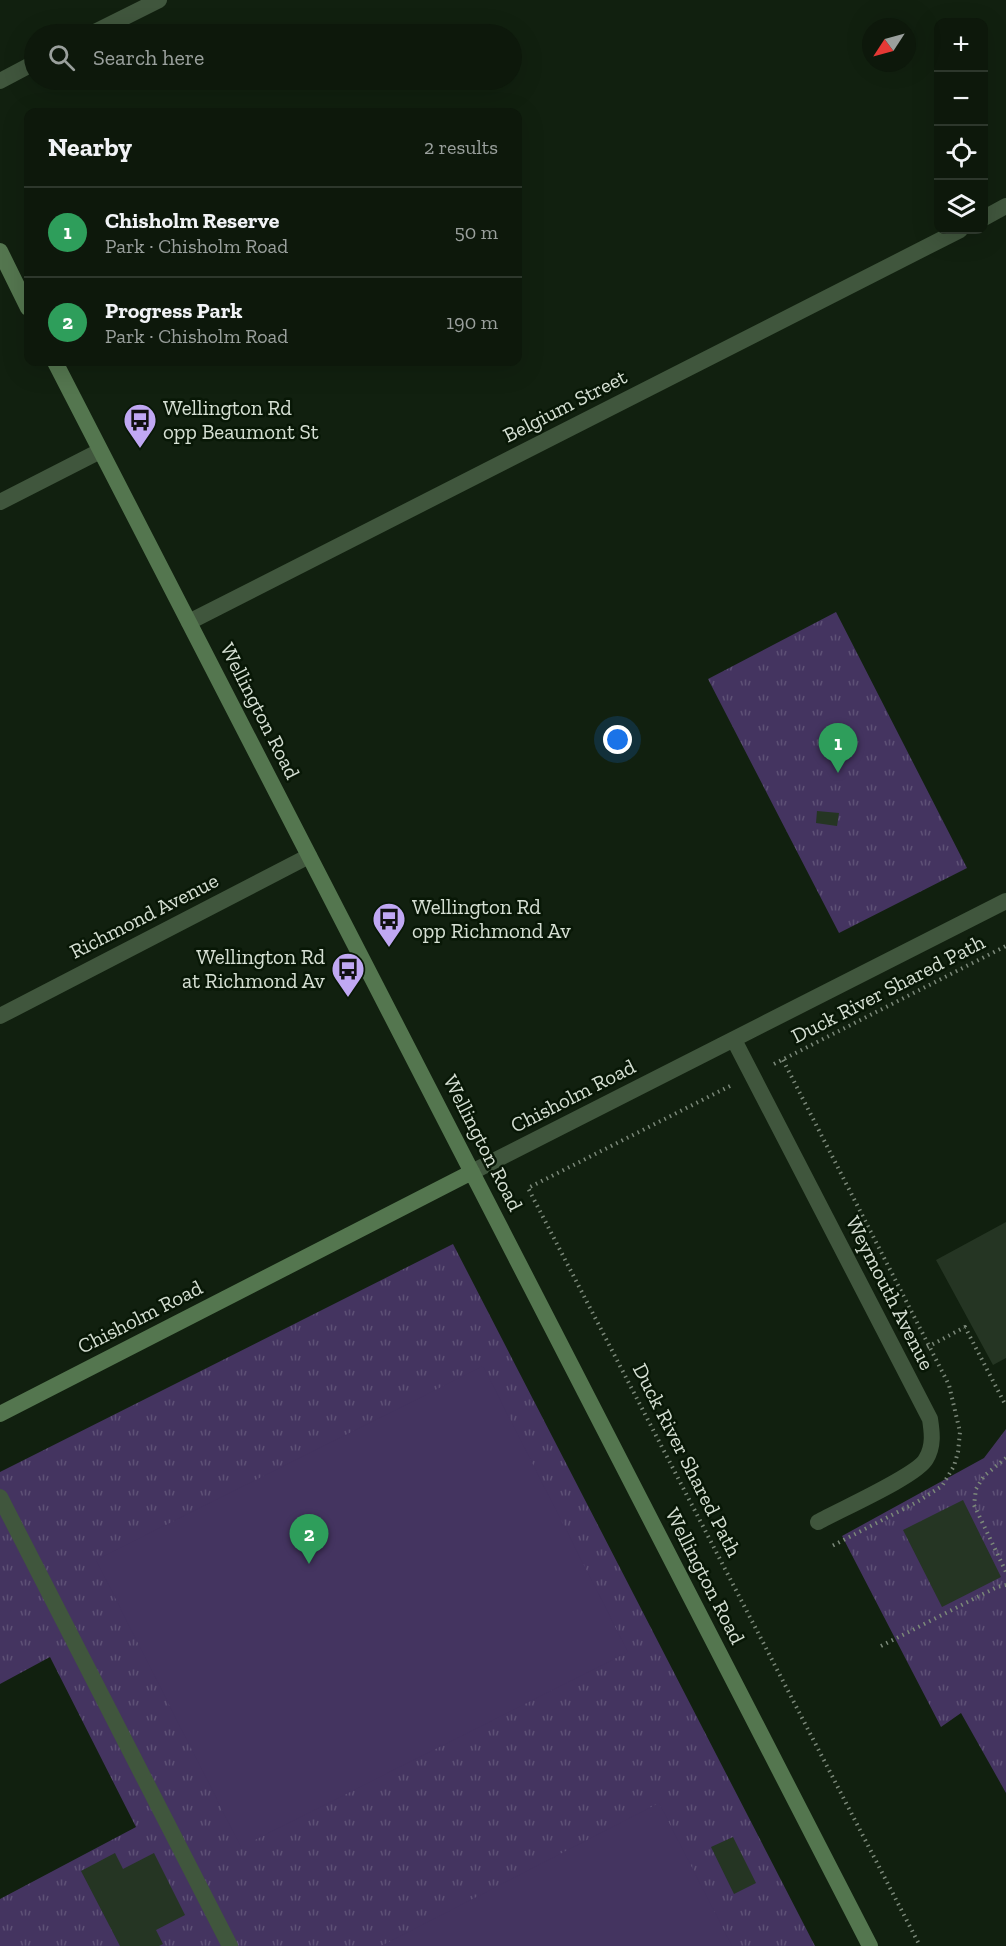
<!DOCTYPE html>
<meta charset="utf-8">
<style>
:root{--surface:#0d180b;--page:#1b2519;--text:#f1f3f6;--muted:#9aa09d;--line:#2d372c;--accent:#7c3aed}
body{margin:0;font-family:"Zilla Slab",serif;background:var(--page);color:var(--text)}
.controls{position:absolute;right:18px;top:18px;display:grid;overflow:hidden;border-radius:12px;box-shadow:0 6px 24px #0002}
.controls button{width:54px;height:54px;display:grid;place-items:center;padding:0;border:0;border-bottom:2px solid var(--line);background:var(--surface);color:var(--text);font:30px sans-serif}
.compass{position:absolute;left:862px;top:18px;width:54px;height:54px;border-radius:50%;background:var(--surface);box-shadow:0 6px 24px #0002;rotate:234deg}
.you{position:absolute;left:618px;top:740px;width:21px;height:21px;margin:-15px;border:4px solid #fff;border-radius:50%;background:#1a73e8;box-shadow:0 0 0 9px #1a73e833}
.badge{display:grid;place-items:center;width:39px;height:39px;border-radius:50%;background:var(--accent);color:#fff;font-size:20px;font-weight:700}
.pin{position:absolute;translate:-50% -50px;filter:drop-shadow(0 2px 3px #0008)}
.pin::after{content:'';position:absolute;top:32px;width:21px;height:18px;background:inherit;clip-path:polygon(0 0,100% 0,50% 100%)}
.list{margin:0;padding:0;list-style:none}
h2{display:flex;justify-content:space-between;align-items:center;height:78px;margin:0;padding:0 24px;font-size:26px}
h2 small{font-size:20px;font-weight:400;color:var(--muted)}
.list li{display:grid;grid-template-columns:39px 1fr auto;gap:18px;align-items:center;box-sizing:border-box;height:90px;padding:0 24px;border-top:2px solid var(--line)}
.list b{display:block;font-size:22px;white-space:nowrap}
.list p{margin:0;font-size:20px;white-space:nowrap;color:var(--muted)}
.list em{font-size:20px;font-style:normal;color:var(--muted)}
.icon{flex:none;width:33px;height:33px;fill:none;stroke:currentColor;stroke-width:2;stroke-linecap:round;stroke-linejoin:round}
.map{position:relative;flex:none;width:1006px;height:1946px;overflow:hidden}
.search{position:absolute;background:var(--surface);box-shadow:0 6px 24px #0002;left:24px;top:24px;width:498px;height:66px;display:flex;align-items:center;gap:15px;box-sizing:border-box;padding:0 21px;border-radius:33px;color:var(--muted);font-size:22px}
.panel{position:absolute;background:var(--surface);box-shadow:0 6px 24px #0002;left:24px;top:108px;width:498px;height:258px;border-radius:12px}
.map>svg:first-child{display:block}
.grass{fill:url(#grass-tufts)}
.garden{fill:#443460}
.building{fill:#253523}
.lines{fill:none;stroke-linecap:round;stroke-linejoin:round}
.path{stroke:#7b8879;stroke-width:4;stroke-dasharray:1.5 4.5;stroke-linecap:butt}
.service{stroke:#40563d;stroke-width:16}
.minor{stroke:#40563d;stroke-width:16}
.secondary{stroke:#54764f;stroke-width:16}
.labels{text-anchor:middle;stroke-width:5;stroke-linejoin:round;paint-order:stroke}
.street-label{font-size:21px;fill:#d6e0d4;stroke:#081706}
.poi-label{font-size:21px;fill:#d6e0d4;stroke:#081706;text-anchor:start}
</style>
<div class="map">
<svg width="1006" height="1946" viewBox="0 0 1006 1946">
<defs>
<pattern id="grass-tufts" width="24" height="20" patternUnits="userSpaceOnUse" patternTransform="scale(1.5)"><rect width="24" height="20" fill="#443460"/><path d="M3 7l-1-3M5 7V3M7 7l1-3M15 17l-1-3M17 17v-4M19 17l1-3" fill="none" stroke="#5e5176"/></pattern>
</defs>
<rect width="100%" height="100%" fill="#11200f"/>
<path class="grass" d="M836,612L967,868L839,933L708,679Z
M453,1244L815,1946H0V1899L136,1827L50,1657L0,1684V1472Z
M1006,1429V1793L961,1713L941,1727L842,1536L984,1458Z"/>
<path class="garden" d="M483,1366L628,1652L241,1847L96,1560Z
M659,1803L732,1946H381Z"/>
<path class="building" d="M817,811L839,813L837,826L816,823Z
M1006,1222V1358L993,1365L936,1260Z
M963,1500L1001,1577L942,1607L903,1530Z
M733,1837L756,1883L734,1894L711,1847Z
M115,1853L123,1869L154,1853L185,1915L156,1930L163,1944L159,1946H120L81,1871Z"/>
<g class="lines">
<path class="path" d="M783,1060L949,1385L960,1432L958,1452L954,1466L942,1486L917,1502L830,1547
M774,1064L1006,946
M730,1086L528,1188L920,1946
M922,1350L965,1327L1006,1406
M1006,1458L984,1476L976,1489L974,1505L1006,1572
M881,1646L997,1587L1006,1585"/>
<path class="service" d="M0,1497L230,1946"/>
<path class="minor" d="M91,34L159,0
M0,81L34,63
M984,218L1006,206
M0,502L100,451
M189,622L960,230
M0,1016L309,856
M734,1040L930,1419C932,1432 934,1446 926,1459C917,1476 839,1510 818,1522
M472,1172L1006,901"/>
<path class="secondary" d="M0,251L28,308
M55,362L870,1946
M0,1414L472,1172"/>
</g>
<defs>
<symbol id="bus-pin" viewBox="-11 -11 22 30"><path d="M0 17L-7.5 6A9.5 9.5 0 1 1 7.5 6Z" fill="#c0a8f3" stroke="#081706"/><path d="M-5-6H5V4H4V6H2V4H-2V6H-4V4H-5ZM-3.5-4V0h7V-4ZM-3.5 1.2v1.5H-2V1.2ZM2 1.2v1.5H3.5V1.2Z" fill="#111"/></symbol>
</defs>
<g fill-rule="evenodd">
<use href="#bus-pin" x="121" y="401" width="38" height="52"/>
<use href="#bus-pin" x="370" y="900" width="38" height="52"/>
<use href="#bus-pin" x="329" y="950" width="38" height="52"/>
</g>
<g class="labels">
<g class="street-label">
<text transform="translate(565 406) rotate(-27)" y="7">Belgium Street</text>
<text transform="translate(260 711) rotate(63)" y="7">Wellington Road</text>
<text transform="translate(144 916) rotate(-27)" y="7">Richmond Avenue</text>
<text transform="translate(888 989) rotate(-27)" y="7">Duck River Shared Path</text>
<text transform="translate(573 1096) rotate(-27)" y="7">Chisholm Road</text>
<text transform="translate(483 1143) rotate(63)" y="7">Wellington Road</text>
<text transform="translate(890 1293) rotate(63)" y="7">Weymouth Avenue</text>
<text transform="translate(140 1317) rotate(-27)" y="7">Chisholm Road</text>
<text transform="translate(687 1460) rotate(63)" y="7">Duck River Shared Path</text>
<text transform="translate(705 1576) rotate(63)" y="7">Wellington Road</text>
</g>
<g class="poi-label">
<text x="163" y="415">Wellington Rd<tspan x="163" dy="24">opp Beaumont St</tspan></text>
<text x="412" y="914">Wellington Rd<tspan x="412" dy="24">opp Richmond Av</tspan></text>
<text x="325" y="964" text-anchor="end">Wellington Rd<tspan x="325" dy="24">at Richmond Av</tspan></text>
</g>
</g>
</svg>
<div class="controls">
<button>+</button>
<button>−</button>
<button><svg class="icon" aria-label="locate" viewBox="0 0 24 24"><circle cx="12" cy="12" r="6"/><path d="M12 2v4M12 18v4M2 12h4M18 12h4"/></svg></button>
<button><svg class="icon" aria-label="layers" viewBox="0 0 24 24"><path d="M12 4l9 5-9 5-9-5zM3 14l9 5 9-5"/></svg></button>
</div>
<svg class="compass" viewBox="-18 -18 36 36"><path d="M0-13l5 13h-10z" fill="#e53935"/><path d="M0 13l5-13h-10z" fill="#9aa09d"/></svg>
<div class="you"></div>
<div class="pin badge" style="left:838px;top:773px;background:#2e9e5b">1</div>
<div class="pin badge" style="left:309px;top:1564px;background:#2e9e5b">2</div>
<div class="search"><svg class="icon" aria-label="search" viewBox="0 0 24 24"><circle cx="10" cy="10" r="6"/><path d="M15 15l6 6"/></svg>Search here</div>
<section class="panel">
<h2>Nearby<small>2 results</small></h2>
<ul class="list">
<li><span class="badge" style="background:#2e9e5b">1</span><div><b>Chisholm Reserve</b><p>Park · Chisholm Road</p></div><em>50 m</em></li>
<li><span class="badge" style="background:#2e9e5b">2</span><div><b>Progress Park</b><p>Park · Chisholm Road</p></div><em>190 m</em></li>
</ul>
</section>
</div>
